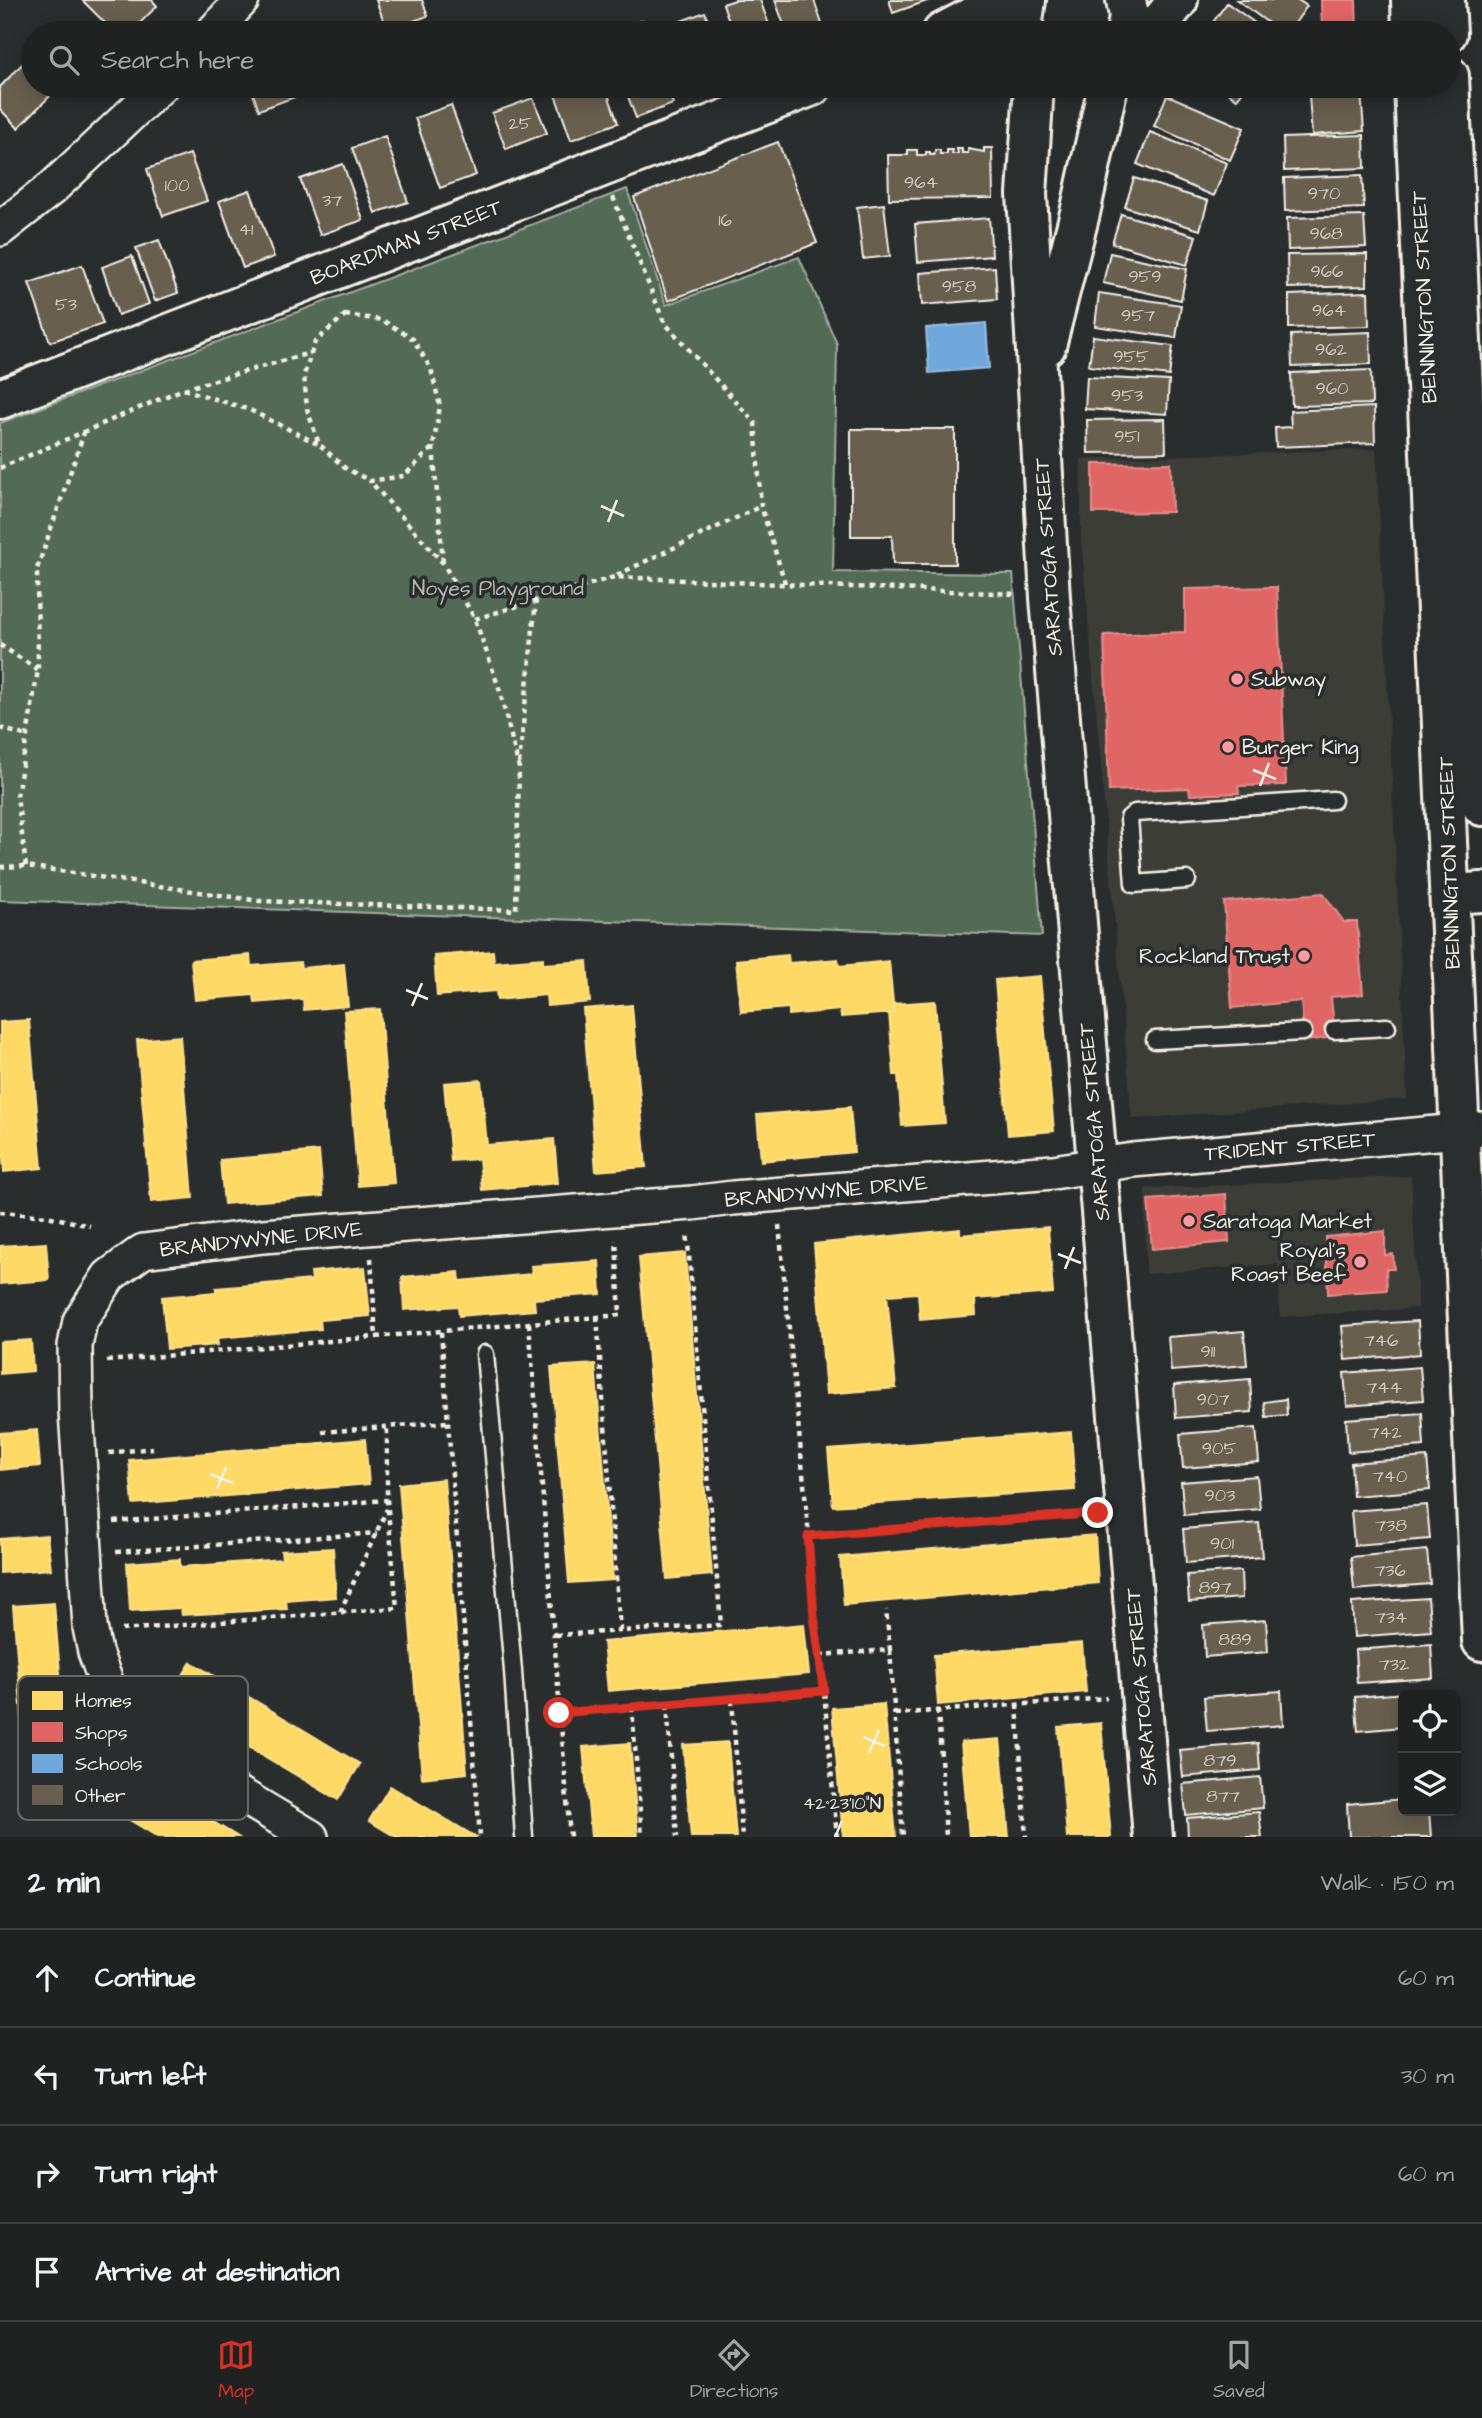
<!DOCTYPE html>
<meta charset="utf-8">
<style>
:root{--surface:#202222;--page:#282a2a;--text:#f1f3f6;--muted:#a2a4a5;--line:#3d3f40;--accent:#d93025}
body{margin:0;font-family:"Architects Daughter",sans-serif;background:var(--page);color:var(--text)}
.controls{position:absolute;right:21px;bottom:21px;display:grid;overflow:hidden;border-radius:10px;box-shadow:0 4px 18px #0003}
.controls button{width:63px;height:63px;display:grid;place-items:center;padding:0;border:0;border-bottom:2px solid var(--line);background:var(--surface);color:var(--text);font:35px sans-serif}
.stop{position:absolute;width:21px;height:21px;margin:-16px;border:5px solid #d93025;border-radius:50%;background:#fff}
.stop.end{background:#d93025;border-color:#fff;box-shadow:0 2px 7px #0008}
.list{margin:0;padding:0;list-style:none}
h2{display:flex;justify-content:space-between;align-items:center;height:91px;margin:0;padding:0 28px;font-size:30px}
h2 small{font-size:23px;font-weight:400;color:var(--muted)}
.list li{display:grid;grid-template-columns:46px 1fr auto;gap:21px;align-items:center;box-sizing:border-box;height:98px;padding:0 28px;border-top:2px solid var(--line)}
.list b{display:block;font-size:26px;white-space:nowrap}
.list em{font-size:23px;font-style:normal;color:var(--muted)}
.icon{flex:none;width:38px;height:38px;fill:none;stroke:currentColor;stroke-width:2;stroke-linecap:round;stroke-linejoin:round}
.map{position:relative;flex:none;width:1482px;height:1837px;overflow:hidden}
.search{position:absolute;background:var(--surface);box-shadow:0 4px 18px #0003;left:21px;right:21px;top:21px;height:77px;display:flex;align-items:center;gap:18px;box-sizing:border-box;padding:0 24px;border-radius:38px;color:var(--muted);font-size:26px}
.sheet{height:483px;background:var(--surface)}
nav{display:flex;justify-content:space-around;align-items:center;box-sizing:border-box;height:98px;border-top:2px solid var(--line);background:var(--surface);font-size:19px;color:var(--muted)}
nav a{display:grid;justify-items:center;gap:4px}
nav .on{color:var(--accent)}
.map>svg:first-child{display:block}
.built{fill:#3d3c38}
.green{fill:#526a57;stroke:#a3aea0;stroke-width:2}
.homes{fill:#ffd966;stroke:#fce08d;stroke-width:2}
.shops{fill:#e06666;stroke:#e6908d;stroke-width:2}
.schools{fill:#6fa8dc;stroke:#97bee0;stroke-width:2}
.building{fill:#685f50;stroke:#f4f1e8;stroke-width:2}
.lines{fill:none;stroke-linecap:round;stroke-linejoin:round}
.lane-casing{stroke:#f4f1e8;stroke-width:21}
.street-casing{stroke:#f4f1e8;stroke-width:38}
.secondary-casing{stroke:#f4f1e8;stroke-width:44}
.path{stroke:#f4f1e8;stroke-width:4.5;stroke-dasharray:5 5;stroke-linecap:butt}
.lane{stroke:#2a2d2e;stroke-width:16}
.street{stroke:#2a2d2e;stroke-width:33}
.secondary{stroke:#2a2d2e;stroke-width:38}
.route{stroke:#d93025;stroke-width:9}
.ticks{fill:none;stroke:#f4f1e8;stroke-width:2.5}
.poi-dot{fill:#ff9aa2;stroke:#2a2d2e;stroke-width:2.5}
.labels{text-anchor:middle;stroke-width:7;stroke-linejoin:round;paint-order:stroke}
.number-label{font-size:18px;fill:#d1ccc2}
.street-label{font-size:21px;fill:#f4f1e8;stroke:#2a2d2e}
.park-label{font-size:21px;fill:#b3bbae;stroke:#2a2d2e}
.poi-label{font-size:21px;fill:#f4f1e8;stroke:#2a2d2e;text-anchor:start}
.key{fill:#2a2d2e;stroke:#676866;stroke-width:2}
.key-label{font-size:19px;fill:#f4f1e8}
.ticks-label{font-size:18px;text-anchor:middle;fill:#f4f1e8;stroke:#2a2d2e;stroke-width:7;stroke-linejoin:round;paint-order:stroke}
</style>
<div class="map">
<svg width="1482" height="1837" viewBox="0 0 1482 1837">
<rect width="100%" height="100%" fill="#2a2d2e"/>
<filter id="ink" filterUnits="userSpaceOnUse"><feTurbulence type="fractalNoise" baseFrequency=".0143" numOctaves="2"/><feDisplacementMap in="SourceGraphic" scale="14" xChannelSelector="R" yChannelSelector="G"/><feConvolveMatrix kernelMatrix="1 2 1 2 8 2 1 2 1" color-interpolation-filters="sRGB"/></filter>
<g filter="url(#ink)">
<path class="built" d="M1376,449L1407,1099L1132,1119L1081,538V459Z
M1411,1176L1418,1308L1280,1317L1278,1264L1146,1274L1145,1189Z"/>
<path class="green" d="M627,189L666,305L799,257L837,344L833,572L1013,574L1042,936L0,900V423Z"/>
<path class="homes" d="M493,951L494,962L543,958V964L587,961L590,1002L547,1006L546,995L497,1000L496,991L437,996L434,956Z
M250,955L251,966L300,962L301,968L344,964L348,1006L304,1010L303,999L255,1003L254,995L195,1000L191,960Z
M788,955L789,963L838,959L839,966L889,961L894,1013L841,1017L840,1010L789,1015V1008L741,1012L736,960Z
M1040,976L1054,1131L1008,1135L995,980Z
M935,1001L945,1123L902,1126L898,1075H894L889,1013H894L893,1004Z
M632,1005L646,1167L596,1171L583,1009Z
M380,1009L394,1183L358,1186L344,1011Z
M29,1020L42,1168L4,1172L0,1123V1022Z
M180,1036L193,1198L151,1202L137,1040Z
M481,1080L487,1145L554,1139L558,1183L482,1190L479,1159L451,1161L444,1083Z
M850,1107L854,1152L761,1161L757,1115Z
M319,1151L323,1196L224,1204L220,1160Z
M1048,1227L1053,1293L975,1299L976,1315L920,1320L918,1293L887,1295L896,1388L826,1394L814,1244L960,1229V1235Z
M46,1243L49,1280L0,1284V1246Z
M685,1253L712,1575L667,1579L639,1257Z
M599,1261L601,1294L534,1299L535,1310L459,1316L458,1306L404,1310L402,1277L459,1272L460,1281L532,1274L531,1266Z
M365,1267L370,1316L320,1320L321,1329L217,1338L218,1345L167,1349L162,1297L216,1292V1288L312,1280L311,1272Z
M31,1340L33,1371L0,1374V1342Z
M595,1364L613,1580L569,1583L551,1367Z
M37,1430L40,1466L0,1470V1433Z
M1071,1432L1075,1490L833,1506L828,1450Z
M365,1439L369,1484L133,1504L129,1460Z
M444,1479L467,1773L422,1778L399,1484Z
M47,1535L51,1569L0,1573V1539Z
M1095,1535L1098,1583L844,1605L840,1557Z
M333,1548L336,1597L286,1601L287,1609L182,1615L181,1608L130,1611L127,1563L180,1559V1567L282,1559L281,1551Z
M54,1603L68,1766L26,1769L13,1606Z
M804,1624L809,1674L608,1691L603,1642Z
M1082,1643L1086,1692L938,1705L934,1655Z
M191,1662L360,1764L338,1800L168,1699Z
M884,1704L896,1837H843L832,1708Z
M1101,1723L1111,1837H1067L1058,1727Z
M1000,1739L1009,1837H969L961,1742Z
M728,1742L736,1837H691L683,1745Z
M630,1743L638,1837H591L583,1747Z
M139,1777L238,1837H158L118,1813Z
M390,1786L476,1837H396L369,1821Z"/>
<path class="shops" d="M1321,0H1356L1357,33H1322Z
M1171,463L1172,512L1093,513V464Z
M1277,587L1286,785L1238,786L1239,793L1190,795L1189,788L1109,791L1104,635L1185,632V589Z
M1323,893L1344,922H1357L1363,994L1331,997L1335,1037L1304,1041L1301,1001L1232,1008L1224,902Z
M1226,1194L1229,1242L1152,1249L1148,1200Z
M1385,1231V1255L1393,1254L1394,1269H1386L1387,1290L1328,1294L1326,1237Z"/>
<path class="schools" d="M986,323L989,368L929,373L926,328Z"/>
<path class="building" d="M82,0H152L157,6L130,33H115Z
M376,0H422L428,16L387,30Z
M735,0H760L772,33H733L723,4Z
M775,0H814L825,33H787Z
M889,0H930L893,13Z
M1237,0H1298L1307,6L1288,33H1282Z
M1227,3L1269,33H1205Z
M705,12L712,33H682L678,22Z
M643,20L648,33H606Z
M73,22L84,33H62Z
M26,60L33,67V86H52L56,90L18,128L0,109V87Z
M250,86H304L306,93L259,110Z
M328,86H346L348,91L333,97Z
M552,86H605L618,123L571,140Z
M624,86H666L673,104L636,118Z
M1219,86H1247L1237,99Z
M1361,92L1364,131L1312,135L1309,96Z
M1167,95L1244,128L1230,160L1154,126Z
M533,98L547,133L506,149L492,113Z
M451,105L476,175L440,188L415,118Z
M1150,132L1227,163L1214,196L1137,164Z
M1364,135L1365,168L1284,171L1283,138Z
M385,136L408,202L375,213L352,148Z
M778,142L817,243L668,301L634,197Z
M984,148H992L993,198L889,199L888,155H908V150H917V155H926V152H930V155H934L935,150H940V154H947V150H953L952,154H958L957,149H962V153H968V149L984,152Z
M190,154L207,201L163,216L147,169Z
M343,164L363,220L320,235L300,179Z
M1362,175L1364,208L1285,211L1284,178Z
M1134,178L1208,201L1200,230L1125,207Z
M250,190L274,257L243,268L219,201Z
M884,204L890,256L863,259L857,207Z
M1121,214L1196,236L1187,265L1112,243Z
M1364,216L1366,247L1288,250L1287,218Z
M989,218L992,256L918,262L915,224Z
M159,240L178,293L155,301L136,248Z
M1110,253L1187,269L1181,300L1103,283Z
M1367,254V286L1288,288L1287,255Z
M132,256L149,304L118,315L102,267Z
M82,265L103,324L50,342L29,283Z
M995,267L997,299L922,305L920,273Z
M1368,292L1369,326L1289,328V295Z
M1099,293L1181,305L1176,338L1095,326Z
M1370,332L1371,364L1292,367L1291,335Z
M1093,336L1173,346L1169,376L1089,366Z
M1371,370L1372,404L1292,406L1291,373Z
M1087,377L1169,381L1167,414L1085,409Z
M1374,407L1375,443L1276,447L1275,428L1291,427L1290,411Z
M1165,419L1166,452L1088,453L1087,420Z
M851,429H955V564H893L892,536H851Z
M1418,1321L1420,1354L1345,1360L1342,1326Z
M1244,1331L1247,1365L1171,1371L1168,1337Z
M1420,1367L1423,1400L1347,1406L1344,1373Z
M1250,1379L1252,1412L1176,1418L1174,1385Z
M1286,1399L1287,1415L1266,1417L1264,1402Z
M1422,1413L1424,1446L1348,1452L1346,1419Z
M1256,1428L1259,1462L1183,1468L1180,1434Z
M1427,1457L1430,1490L1353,1496L1351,1463Z
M1257,1476L1260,1509L1184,1515L1181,1482Z
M1427,1505L1430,1539L1354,1545L1351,1511Z
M1259,1523L1262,1557L1186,1563L1183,1529Z
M1427,1550L1430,1584L1354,1590L1351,1557Z
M1241,1571L1242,1598L1189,1602L1187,1575Z
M1428,1598L1431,1631L1354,1637L1352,1603Z
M1266,1620L1268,1652L1205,1657L1203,1625Z
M1431,1644L1433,1678L1357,1683L1355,1650Z
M1281,1691L1283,1725L1207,1731L1204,1697Z
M1431,1691L1432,1695H1403V1727L1358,1731L1355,1697Z
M1258,1743L1260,1770L1183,1777L1180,1750Z
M1260,1777L1263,1808L1186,1815L1183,1784Z
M1403,1799V1811H1429L1431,1837H1349L1347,1804Z
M1259,1812L1262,1837H1188L1187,1818Z"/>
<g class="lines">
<defs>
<path id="lane" d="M1187,880L1134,884L1129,818L1135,813L1333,800
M1334,1030L1387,1027
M1155,1040L1303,1032
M485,1354L513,1671L524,1837"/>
<path id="street" d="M212,33L242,0
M0,229L52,188L161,86
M311,1837L164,1749L126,1716L109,1690L95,1652L90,1627L76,1411L75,1346L80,1321L109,1276L143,1251L263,1236L692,1203L733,1198L1053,1172L1133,1160L1482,1129"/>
<path id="secondary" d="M1126,0L1129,16L1126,33
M1411,0L1412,33
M1445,0L1447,33
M942,33L1004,0
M1025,33L1023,21L1026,0
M1148,33L1163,19L1178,0
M1449,76L1482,806
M1034,86L1027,194L1050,598L1153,1837
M1414,86L1482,1641
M1046,346L1080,213L1108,86
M0,399L812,86
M1450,894L1482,892"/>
</defs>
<use href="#lane" class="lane-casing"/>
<use href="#street" class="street-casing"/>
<use href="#secondary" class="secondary-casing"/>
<path class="path" d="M613,197L664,322L755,423L761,506L786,586
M345,315L382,320L413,339L431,369L440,406L433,447L404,476L370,481L345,468L319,444L307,409L304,375L315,342Z
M184,389L310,353
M433,447L443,562
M0,468L183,389L250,410L318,444
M617,575L761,506
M475,619L614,577L1017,594
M0,645L37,669
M0,728L27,736
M519,764L536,600
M26,866L17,796L38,670L37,569L85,430
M0,867L26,866L259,901L516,910L519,768L499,688L475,619L443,563L370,481
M0,1212L47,1216L90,1226
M779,1225L809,1536L814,1616L824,1691L837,1837
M371,1258L376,1338
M597,1317L620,1631
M529,1323L570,1837
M441,1332L480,1837
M107,1361L620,1315L616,1240
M322,1432L448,1422
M109,1453L153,1448
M114,1522L387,1500
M809,1536L1094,1513
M116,1552L377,1533
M340,1612L387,1509
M122,1630L397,1608L387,1500V1427
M556,1635L721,1625L687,1232
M890,1650L903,1837
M820,1655L890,1650L886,1610
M732,1700L742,1837
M667,1704L677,1837
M1017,1705L1026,1837
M632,1707L642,1837
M938,1710L946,1837
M559,1713L824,1691
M895,1714L1107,1698"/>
<use href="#lane" class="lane"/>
<use href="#street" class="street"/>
<use href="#secondary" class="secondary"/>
</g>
</g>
<g class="lines" filter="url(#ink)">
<path class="route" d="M559,1713L824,1691L814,1616L808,1536L1098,1513"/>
</g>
<path class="ticks" d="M601,506L624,516M608,522L617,500M1253,770L1276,779M1260,786L1269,763M406,990L428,999M412,1006L422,983M1058,1254L1081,1263M1065,1269L1074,1247M210,1474L233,1483M217,1489L226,1467M863,1737L885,1746M869,1753L879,1730M835,1837L842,1821"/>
<g class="poi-dot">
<circle cx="1237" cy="679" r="7"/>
<circle cx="1228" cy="747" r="7"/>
<circle cx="1304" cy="956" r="7"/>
<circle cx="1189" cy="1221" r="7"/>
<circle cx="1360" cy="1262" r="7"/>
</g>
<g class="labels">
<g class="number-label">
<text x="520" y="129">25</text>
<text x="921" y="188">964</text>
<text x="177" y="191">100</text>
<text x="1324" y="199">970</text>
<text x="332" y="206">37</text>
<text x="725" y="226">16</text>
<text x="246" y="235">41</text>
<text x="1326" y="239">968</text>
<text x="1327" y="277">966</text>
<text x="1145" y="282">959</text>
<text x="959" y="292">958</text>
<text x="66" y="310">53</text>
<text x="1329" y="316">964</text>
<text x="1138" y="321">957</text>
<text x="1331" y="355">962</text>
<text x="1131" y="362">955</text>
<text x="1332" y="394">960</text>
<text x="1127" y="401">953</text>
<text x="1127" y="442">951</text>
<text x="1381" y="1346">746</text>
<text x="1208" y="1357">911</text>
<text x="1384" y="1393">744</text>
<text x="1213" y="1405">907</text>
<text x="1385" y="1438">742</text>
<text x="1219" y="1454">905</text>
<text x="1390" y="1482">740</text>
<text x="1220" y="1501">903</text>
<text x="1391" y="1531">738</text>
<text x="1222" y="1549">901</text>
<text x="1390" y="1576">736</text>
<text x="1215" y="1593">897</text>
<text x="1391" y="1623">734</text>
<text x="1235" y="1645">889</text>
<text x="1394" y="1670">732</text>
<text x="1220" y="1766">879</text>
<text x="1223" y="1802">877</text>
</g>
<g class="street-label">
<text transform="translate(406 242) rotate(-21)" y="7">BOARDMAN STREET</text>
<text transform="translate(1424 297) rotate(-93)" y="7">BENNINGTON STREET</text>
<text transform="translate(1048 557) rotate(-94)" y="7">SARATOGA STREET</text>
<text transform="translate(1449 863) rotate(-92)" y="7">BENNINGTON STREET</text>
<text transform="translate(1094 1122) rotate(-95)" y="7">SARATOGA STREET</text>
<text transform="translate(1290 1146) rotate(-5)" y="7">TRIDENT STREET</text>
<text transform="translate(826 1191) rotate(-5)" y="7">BRANDYWYNE DRIVE</text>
<text transform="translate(261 1239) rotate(-6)" y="7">BRANDYWYNE DRIVE</text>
<text transform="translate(1141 1687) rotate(-95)" y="7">SARATOGA STREET</text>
</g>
<g class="park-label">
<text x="498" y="595">Noyes Playground</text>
</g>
<g class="poi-label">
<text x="1251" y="686">Subway</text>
<text x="1242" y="754">Burger King</text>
<text x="1290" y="963" text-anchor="end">Rockland Trust</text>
<text x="1203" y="1228">Saratoga Market</text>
<text x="1346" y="1257" text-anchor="end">Royal's<tspan x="1346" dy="24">Roast Beef</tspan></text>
</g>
</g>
<rect x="18" y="1676" width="230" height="144" rx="10" class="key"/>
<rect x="32" y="1691" width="31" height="19" fill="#ffd966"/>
<rect x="32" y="1722" width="31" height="20" fill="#e06666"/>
<rect x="32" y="1754" width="31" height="19" fill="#6fa8dc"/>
<rect x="32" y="1785" width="31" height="20" fill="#685f50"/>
<g class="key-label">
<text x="75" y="1707">Homes</text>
<text x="75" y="1739">Shops</text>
<text x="75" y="1770">Schools</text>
<text x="75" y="1802">Other</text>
</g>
<g class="ticks-label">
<text x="842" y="1809">42°23'10"N</text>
</g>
</svg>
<div class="controls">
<button><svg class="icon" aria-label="locate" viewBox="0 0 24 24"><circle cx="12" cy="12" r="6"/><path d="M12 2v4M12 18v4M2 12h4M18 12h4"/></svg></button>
<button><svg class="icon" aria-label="layers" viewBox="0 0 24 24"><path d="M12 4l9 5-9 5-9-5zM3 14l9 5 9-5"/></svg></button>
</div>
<div class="stop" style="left:559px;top:1713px"></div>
<div class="stop end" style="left:1098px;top:1513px"></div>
<div class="search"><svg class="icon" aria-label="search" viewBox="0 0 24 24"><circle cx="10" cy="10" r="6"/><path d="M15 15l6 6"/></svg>Search here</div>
</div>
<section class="sheet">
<h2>2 min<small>Walk · 150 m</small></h2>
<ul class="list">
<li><svg class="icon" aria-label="ahead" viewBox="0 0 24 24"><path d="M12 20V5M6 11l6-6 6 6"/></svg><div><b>Continue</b></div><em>60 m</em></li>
<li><svg class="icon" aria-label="left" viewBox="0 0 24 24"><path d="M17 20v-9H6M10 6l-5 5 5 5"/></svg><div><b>Turn left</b></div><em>30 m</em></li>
<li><svg class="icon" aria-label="right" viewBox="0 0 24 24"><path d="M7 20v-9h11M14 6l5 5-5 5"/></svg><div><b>Turn right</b></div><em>60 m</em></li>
<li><svg class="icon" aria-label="arrive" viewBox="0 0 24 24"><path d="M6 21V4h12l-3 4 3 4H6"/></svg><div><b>Arrive at destination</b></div></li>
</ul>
</section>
<nav>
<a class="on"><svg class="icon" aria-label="map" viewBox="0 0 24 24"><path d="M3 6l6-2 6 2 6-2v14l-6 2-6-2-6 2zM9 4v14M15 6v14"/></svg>Map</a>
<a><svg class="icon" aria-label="directions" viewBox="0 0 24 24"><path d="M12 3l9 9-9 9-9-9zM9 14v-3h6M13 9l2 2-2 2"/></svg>Directions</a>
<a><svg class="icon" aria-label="saved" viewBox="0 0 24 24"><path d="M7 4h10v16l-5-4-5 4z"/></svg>Saved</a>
</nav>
